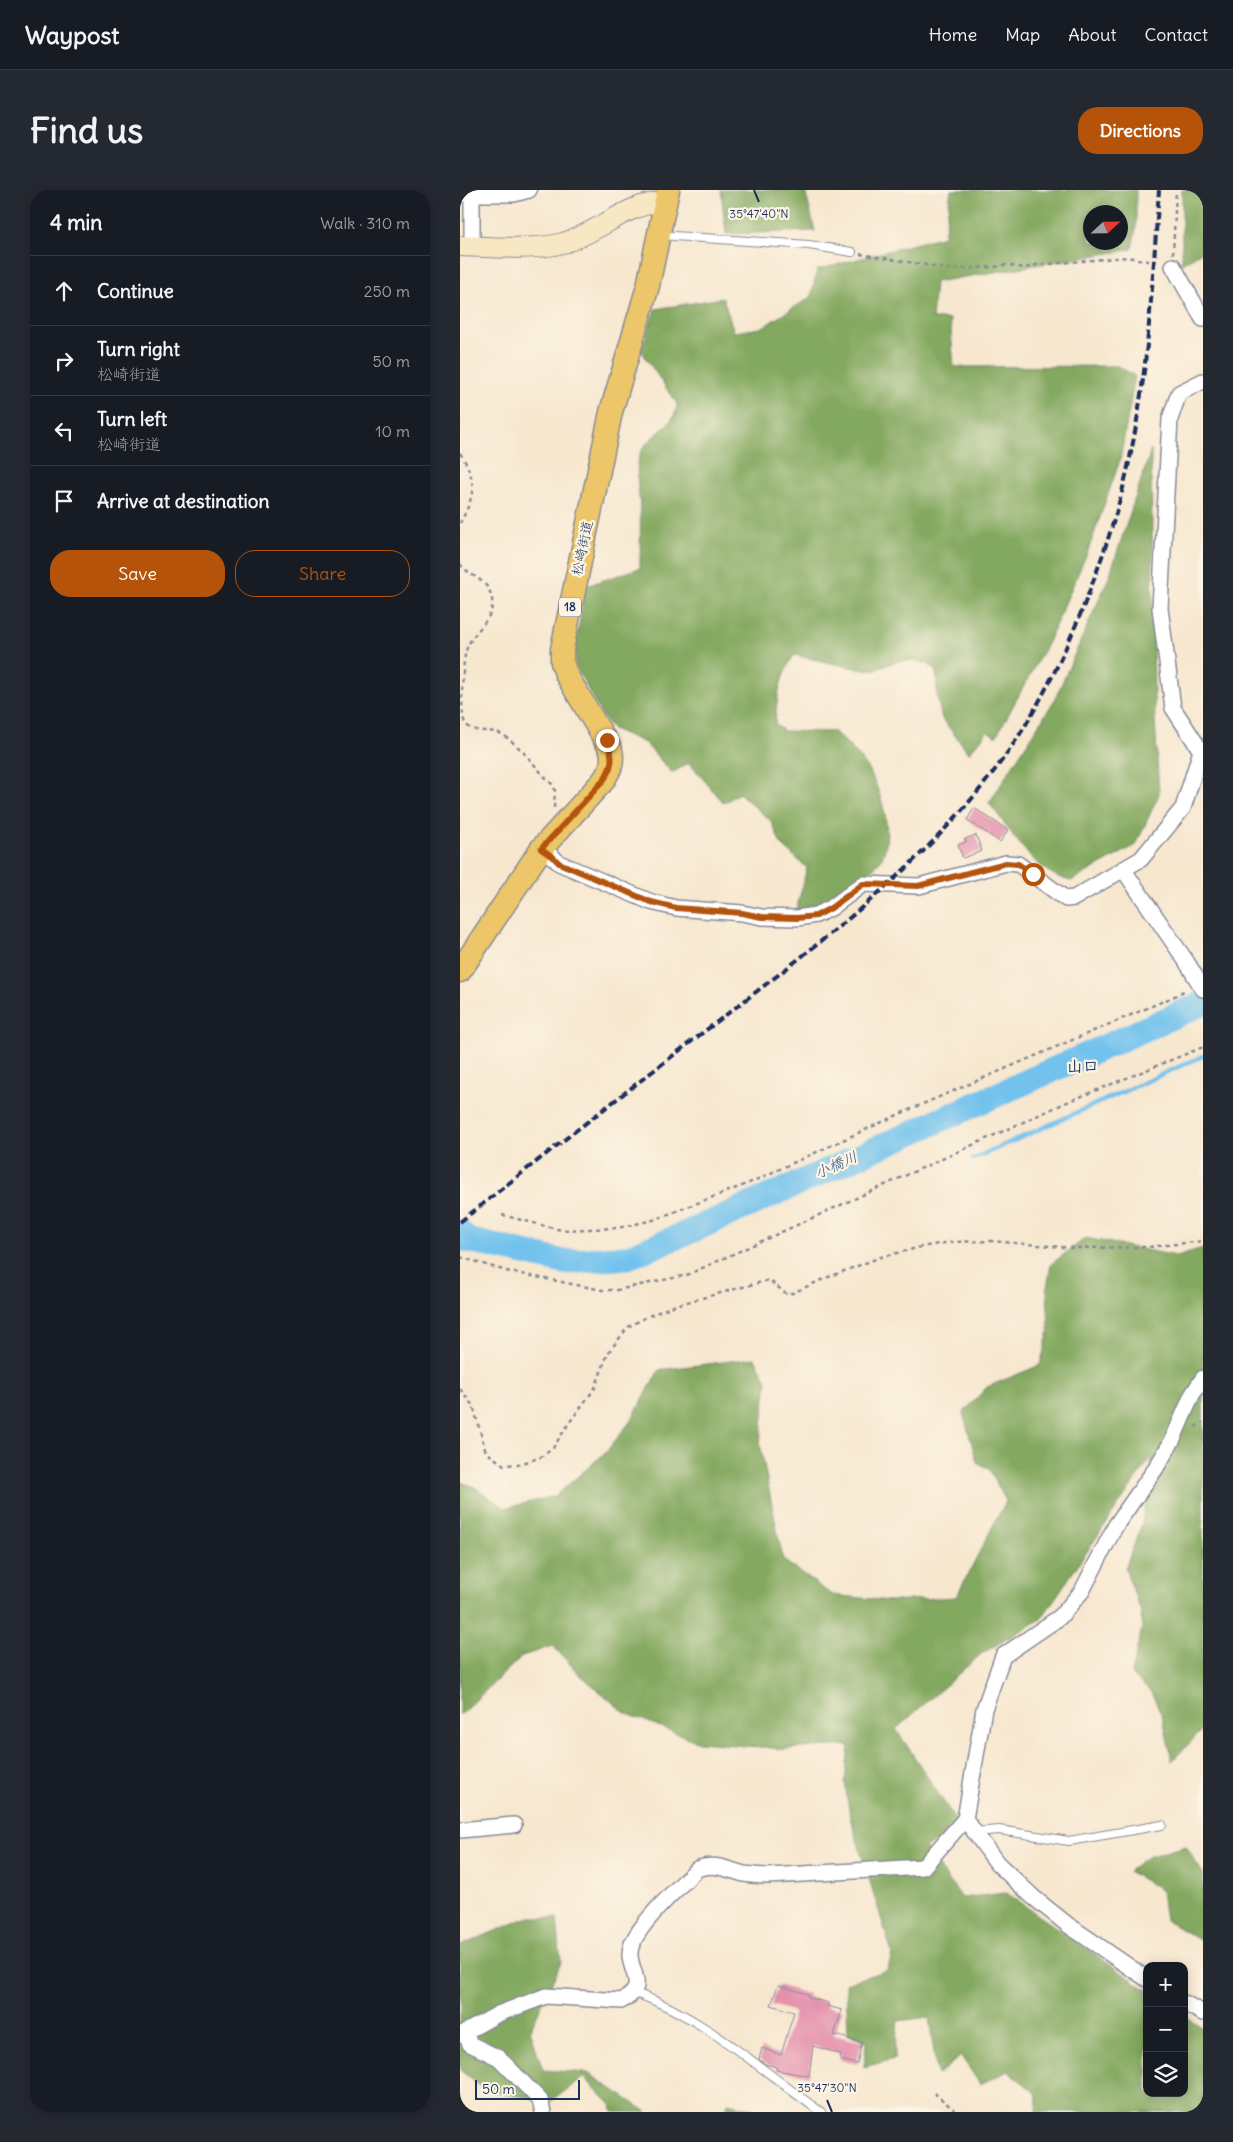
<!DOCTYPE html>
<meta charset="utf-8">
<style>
:root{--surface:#171b24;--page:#242831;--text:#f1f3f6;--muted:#9ea1a6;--line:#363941;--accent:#b45309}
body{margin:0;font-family:Delius,"Klee One",sans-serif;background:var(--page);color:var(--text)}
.controls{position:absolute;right:15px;bottom:15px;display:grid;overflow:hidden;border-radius:10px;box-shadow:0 2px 12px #0003}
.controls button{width:45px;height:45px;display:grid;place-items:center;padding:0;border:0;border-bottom:1px solid var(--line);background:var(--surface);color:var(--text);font:25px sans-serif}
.compass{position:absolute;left:623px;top:15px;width:45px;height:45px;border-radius:50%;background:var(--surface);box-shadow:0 2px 12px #0003;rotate:68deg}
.scale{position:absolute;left:15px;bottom:12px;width:105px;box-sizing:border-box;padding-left:5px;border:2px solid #1b2f5e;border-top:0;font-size:14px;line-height:18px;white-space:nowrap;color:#1b2f5e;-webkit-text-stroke:4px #fcf5e5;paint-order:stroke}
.stop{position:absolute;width:15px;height:15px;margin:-11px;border:4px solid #b45309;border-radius:50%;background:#fff}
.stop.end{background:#b45309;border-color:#fff;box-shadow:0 1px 5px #0008}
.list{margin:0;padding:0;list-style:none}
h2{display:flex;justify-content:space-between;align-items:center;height:65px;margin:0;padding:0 20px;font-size:21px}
h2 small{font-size:16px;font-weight:400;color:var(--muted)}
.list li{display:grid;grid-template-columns:32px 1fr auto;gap:15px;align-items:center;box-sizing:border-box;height:70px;padding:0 20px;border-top:1px solid var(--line)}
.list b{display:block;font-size:19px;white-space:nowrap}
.list p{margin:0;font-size:16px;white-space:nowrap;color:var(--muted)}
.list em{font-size:16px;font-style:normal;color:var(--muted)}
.actions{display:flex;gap:10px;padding:15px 20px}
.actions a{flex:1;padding:11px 0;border:1px solid var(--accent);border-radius:20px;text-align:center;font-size:18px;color:var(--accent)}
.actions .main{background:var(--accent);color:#fff}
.icon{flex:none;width:28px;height:28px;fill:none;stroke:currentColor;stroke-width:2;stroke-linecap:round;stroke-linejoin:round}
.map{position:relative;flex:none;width:743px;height:1922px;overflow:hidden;border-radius:20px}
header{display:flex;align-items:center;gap:30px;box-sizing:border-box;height:70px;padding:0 25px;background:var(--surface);border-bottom:1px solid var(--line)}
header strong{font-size:24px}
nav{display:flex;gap:28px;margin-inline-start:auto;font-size:18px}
.intro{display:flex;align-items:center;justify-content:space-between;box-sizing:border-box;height:120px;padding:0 30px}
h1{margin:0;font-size:35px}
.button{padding:12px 22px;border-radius:20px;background:var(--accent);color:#fff;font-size:18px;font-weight:700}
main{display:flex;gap:30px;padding:0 30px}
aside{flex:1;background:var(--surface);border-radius:20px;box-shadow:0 2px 12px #0003}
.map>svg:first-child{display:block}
.forest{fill:#83a85e;stroke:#4f6c5e;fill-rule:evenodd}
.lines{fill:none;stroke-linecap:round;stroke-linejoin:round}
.stream{stroke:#72c2ed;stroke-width:4.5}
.river{stroke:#72c2ed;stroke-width:25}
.building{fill:#e491ad}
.lane-casing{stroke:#898b96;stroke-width:10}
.street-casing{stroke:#898b96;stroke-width:18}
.secondary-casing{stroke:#898b96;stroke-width:22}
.primary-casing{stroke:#898b96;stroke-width:25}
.path{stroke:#898b96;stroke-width:2.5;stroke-dasharray:4 4;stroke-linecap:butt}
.lane{stroke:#fff;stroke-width:8}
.street{stroke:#fff;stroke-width:15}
.secondary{stroke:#f7e8c3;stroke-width:20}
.primary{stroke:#ecc669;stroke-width:22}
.rail{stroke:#1b2f5e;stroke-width:4;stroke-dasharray:8 4;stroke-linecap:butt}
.route{stroke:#b45309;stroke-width:6}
.ticks{fill:none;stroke:#1b2f5e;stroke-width:2}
.labels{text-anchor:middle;stroke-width:4.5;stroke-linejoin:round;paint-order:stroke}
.shield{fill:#fcf5e5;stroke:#5e6a86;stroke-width:1}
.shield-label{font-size:12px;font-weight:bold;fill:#1b2f5e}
.street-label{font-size:14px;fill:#1b2f5e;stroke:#fcf5e5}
.water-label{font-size:15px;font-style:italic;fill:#315482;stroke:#fcf5e5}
.quarter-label{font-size:16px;font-weight:bold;fill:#1b2f5e;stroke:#fcf5e5}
.ticks-label{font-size:12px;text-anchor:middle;fill:#1b2f5e;stroke:#fcf5e5;stroke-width:4.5;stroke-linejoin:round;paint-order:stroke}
</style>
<header>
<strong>Waypost</strong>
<nav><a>Home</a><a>Map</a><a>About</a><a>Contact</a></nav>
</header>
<div class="intro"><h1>Find us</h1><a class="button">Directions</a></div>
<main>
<aside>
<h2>4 min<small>Walk · 310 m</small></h2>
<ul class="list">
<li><svg class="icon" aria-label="ahead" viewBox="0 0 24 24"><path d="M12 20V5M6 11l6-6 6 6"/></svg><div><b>Continue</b></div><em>250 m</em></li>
<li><svg class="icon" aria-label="right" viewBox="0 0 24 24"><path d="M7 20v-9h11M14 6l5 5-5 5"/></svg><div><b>Turn right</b><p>松崎街道</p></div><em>50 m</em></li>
<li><svg class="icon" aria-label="left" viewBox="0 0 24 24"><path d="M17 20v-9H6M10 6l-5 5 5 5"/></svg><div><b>Turn left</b><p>松崎街道</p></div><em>10 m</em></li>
<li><svg class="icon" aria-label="arrive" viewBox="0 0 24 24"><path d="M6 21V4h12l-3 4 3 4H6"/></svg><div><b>Arrive at destination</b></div></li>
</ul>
<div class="actions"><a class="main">Save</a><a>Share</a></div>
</aside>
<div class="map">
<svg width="743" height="1922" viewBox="0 0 743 1922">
<rect width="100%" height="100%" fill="#fcf5e5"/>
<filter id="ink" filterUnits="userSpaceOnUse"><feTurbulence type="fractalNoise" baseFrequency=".02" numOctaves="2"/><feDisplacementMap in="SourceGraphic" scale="10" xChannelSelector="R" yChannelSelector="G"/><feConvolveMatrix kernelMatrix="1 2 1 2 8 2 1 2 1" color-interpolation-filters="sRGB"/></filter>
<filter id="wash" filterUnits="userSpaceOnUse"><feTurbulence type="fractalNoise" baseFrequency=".0096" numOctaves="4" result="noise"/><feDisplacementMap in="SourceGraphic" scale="20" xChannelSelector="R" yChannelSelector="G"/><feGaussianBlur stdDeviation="1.12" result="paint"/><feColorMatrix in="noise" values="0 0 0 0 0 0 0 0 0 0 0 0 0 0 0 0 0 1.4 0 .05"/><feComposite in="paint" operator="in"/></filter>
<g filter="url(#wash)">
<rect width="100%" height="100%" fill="#f7e7cf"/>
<path class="forest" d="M261,0H345L355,41L266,44Z
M491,0H676V37L672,59L475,92L472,129H490L494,177L658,176L675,186L660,270L628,361L588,452L536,547L528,541L509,563L482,529L477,506V488L475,479L468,474L454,470L435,472L416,479L403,480L334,465C319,489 317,506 315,534L324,541L375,542C384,551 394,560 402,570C419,592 435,641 422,668C418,677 404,685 397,691C373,712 368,716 336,721L347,678L321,654L311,631L279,603L264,613L229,573L212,583L185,553L153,539L143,528L115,475L116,451L126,396L180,378C180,359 181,339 180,320C180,302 173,280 181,262C190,243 216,237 217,214L181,161L195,119L263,108L274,142L301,138L351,107L357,80L484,46ZM630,22H660V52H630Z
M722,0H743V61L722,74Z
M691,260L694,508L699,604L676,655L611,691C574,684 551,640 529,613L594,511L649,387Z
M626,1048L716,1066L743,1058V1462H741L743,1466V1542L741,1541L712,1571L703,1528L692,1503L671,1484L682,1438L681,1422L665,1378L682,1334L692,1266L581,1429L521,1464L436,1539L495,1629L494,1643L465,1658L502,1708L546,1703L687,1800V1903H724V1826L743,1839V1922H576L577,1904L548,1881L520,1894L501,1866L477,1885L469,1827L438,1831L434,1869L404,1877L406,1851L388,1844L386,1793L428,1780L432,1763L390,1627L385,1592L389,1555L324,1559L239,1552L165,1523L118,1483L93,1456L62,1466L0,1525V1292L13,1296L45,1318L95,1306L146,1262L170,1232L199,1180L295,1168L307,1191L300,1254L323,1370L372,1405L430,1411L496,1407L546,1311L529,1279L517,1272L503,1223L527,1197L580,1175L589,1141L587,1098L591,1074Z
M726,1656L743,1684V1752L705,1730L701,1700L668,1681L687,1667Z
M66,1728H97L101,1773L70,1840L83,1880L128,1883L187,1922H153L152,1916L124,1887L90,1912L25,1900L0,1880V1756Z
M268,1913L306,1922H266Z"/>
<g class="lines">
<path class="stream" d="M513,969L743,866"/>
<path class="river" d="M0,1042L7,1050L104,1072L168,1067L222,1045L743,813"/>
</g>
<g id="blocks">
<path class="building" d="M514,618L548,640L540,652L507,630Z
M516,645L522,661L503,668L498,655L506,652L505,649Z
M318,1795L348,1804V1807L368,1813L367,1816L382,1820L374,1845L402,1852L397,1874L380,1870L381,1864L353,1856L349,1886L316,1880L317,1877L305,1874L299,1869L302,1858L321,1865L334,1822L311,1815Z"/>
</g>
</g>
<g filter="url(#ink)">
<use href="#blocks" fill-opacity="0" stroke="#898b96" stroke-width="1"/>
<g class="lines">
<defs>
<path id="lane" d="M199,45L349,55L392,62
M515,1642L539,1640L609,1651L702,1635
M175,1803C244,1827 301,1880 361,1922"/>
<path id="street" d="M0,4H54L69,0
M12,57V0
M713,76L743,129
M741,561L713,518L700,418L710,229L719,203L743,191
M81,659L93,667L99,673L191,712L216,718L282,723L302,727L337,728L356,725L371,718L403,694L459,696L546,673L558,674L606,709L614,708L681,669L723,618L741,561
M663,679L726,771L743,799
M505,1629L537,1673L573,1707L608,1735L687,1789
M0,1640L54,1635
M724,1813L743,1823
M5,1842L10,1854L39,1868L80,1910L83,1922
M0,1845L38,1824L86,1806L161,1811C194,1795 162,1778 172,1754C182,1730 218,1698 237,1679C254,1672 268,1680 284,1684C292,1685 300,1686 308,1686L463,1677L505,1629L524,1519L543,1466L600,1427L622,1401L656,1335L696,1278L712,1251L732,1205L743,1188"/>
<path id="secondary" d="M0,56C28,57 81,61 106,52C141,41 167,13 204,12"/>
<path id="primary" d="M0,781L81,659L143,591C150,580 154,573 151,560L106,484L102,472V459L151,222L188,96L208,0"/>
</defs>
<use href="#lane" class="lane-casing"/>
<use href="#street" class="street-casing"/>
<use href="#secondary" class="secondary-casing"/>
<use href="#primary" class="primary-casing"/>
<path class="path" d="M400,64L490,79L535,77L545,75L566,78L576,75L667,67L699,73
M713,64L716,0
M0,263C18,291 15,306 0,333
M0,374C9,386 24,388 30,402C40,427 15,437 7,458C2,469 0,524 5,533C13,545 30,538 41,544C61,555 76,579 93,595L95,600L94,618
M42,1025L101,1040L158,1038L193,1030L287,994L444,922L713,807L727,799
M0,1067L46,1081L142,1100H157L227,1085L605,913L743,857
M0,1199L13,1216L26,1262L44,1275L60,1274L81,1267L93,1258L109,1233L135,1198L148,1163L168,1137L188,1126L216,1115L309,1090L328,1105L366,1088L421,1067L461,1057L490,1052L531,1051L614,1058L689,1057L743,1051
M735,1237L743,1232
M474,1903L497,1922"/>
<use href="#lane" class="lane"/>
<use href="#street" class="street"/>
<use href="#secondary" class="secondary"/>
<use href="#primary" class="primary"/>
<path class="rail" d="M0,1032C89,961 180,891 271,821C376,741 487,657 560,544C601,479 635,394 657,320C687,216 691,108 699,0"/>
</g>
</g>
<g class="lines" filter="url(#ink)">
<path class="route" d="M147,550C154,567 153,576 143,591L81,659L93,667L99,673L191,712L216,718L282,723L302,727L337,728L356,726L371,718L403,694L458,696L546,673L558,674L573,684"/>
</g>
<path class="ticks" d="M294,0L299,12M367,1910L372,1922"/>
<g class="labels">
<rect class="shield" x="99" y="407.5" width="22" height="19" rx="4"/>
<g class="shield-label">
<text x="110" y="421">18</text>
</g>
<g class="street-label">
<text transform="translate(122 358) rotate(-78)" y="5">松崎街道</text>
</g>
<g class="water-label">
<text transform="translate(376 975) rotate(-24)" y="5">小橋川</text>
</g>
<g class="quarter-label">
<text x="623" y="882">山口</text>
</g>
</g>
<g class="ticks-label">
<text x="299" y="28">35°47'40"N</text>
<text x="367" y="1902">35°47'30"N</text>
</g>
</svg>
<div class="controls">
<button>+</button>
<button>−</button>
<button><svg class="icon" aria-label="layers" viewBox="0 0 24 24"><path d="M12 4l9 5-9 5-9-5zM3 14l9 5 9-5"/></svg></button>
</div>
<svg class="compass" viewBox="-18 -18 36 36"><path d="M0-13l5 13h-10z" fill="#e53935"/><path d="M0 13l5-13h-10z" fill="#9ea1a6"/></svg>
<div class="scale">50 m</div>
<div class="stop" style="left:573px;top:684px"></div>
<div class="stop end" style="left:147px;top:550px"></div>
</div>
</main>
